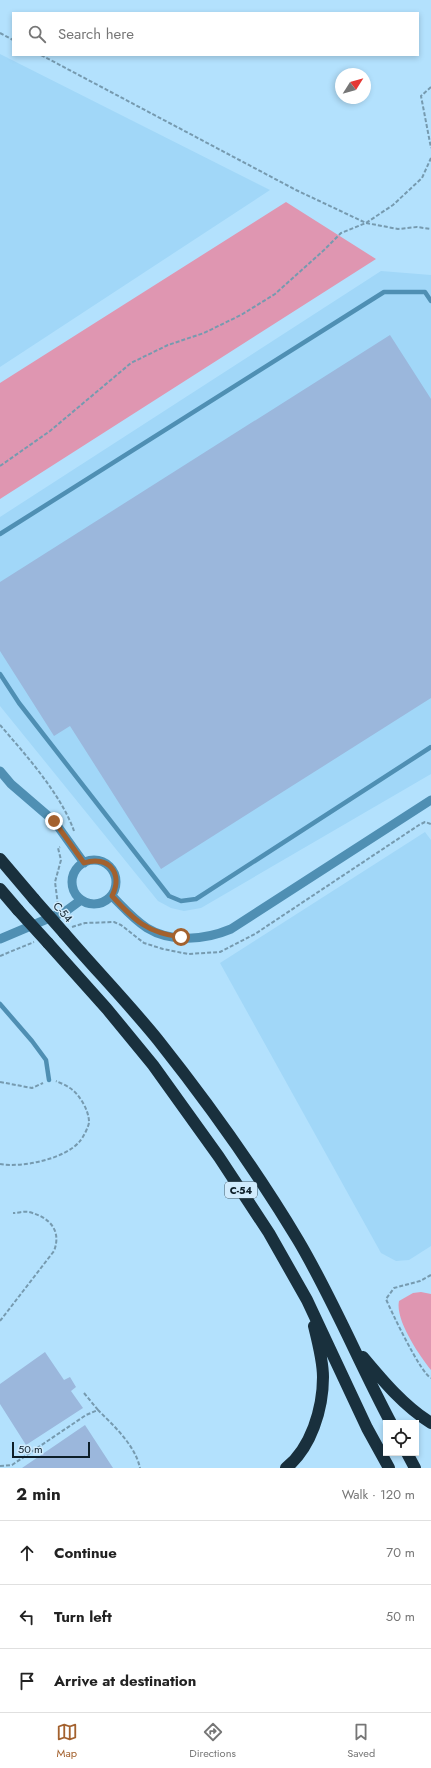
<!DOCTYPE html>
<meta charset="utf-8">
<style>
:root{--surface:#fff;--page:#f2f2f2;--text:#222;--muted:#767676;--line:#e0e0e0;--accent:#a3612e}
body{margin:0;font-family:Jost,sans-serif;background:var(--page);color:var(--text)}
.controls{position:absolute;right:12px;bottom:12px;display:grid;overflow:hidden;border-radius:0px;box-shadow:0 2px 6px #0003}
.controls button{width:36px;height:36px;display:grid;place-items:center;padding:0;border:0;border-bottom:1px solid var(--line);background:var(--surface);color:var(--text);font:20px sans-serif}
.compass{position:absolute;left:335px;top:68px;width:36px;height:36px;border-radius:50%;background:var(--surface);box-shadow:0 2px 6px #0003;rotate:53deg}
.scale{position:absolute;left:12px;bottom:10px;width:78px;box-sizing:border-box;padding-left:4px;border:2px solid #0d1f29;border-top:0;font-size:11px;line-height:14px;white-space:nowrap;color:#0d1f29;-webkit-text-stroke:3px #d0ebfd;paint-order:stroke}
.stop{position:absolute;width:12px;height:12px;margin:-9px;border:3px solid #a3612e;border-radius:50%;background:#fff}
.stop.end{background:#a3612e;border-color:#fff;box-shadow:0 1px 4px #0008}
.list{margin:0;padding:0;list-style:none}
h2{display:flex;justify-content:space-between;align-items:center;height:52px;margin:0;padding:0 16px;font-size:17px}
h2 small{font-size:13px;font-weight:400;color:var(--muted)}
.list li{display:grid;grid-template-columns:26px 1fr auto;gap:12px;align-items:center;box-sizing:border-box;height:64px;padding:0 16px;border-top:1px solid var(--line)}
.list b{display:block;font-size:15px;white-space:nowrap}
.list em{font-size:13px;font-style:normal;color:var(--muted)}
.icon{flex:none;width:22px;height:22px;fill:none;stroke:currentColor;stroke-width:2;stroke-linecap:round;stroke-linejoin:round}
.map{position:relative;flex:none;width:431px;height:1468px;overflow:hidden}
.search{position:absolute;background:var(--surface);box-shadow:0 2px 6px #0003;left:12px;right:12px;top:12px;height:44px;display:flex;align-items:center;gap:10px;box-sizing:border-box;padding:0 14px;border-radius:0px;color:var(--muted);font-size:15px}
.sheet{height:244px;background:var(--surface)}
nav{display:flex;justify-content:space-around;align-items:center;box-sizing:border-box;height:56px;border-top:1px solid var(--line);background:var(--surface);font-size:11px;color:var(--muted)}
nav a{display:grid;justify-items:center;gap:2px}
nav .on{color:var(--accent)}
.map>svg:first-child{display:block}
.built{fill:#a1d7f8}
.green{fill:#df96b1}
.building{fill:#9bb7dc}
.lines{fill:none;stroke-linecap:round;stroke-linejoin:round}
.path{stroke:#769aaf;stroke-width:2;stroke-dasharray:4 2;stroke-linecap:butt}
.lane{stroke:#4f8fb3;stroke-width:4.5}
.street{stroke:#4f8fb3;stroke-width:9}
.highway{stroke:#19303d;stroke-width:12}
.highway-bridge{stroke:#19303d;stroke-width:12}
.route{stroke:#a3612e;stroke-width:5}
.labels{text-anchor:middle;stroke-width:3;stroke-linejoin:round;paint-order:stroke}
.shield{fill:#d0ebfd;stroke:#485c69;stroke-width:1}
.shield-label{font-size:10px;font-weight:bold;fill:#0d1f29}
.street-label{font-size:11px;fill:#0d1f29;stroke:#d0ebfd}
</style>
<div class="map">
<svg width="431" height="1468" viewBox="0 0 431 1468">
<rect width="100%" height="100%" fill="#b3e1fd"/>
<path class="built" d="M0,54L270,190L0,367Z
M381,271L431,275V774L201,908L184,911L171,908L158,901L0,706V517Z
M425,832L431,840V1246L409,1260L396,1261L381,1253L220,963Z"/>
<path class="green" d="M286,202L376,259L0,499V383Z
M421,1292L431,1294V1370C419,1355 395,1320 399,1301L413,1293Z"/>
<path class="building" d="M390,335L431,399V698L161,869L70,726L54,736L0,651V582Z
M45,1352L64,1380L70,1377L76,1387L71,1391L83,1408L26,1445L0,1404V1384Z
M85,1425L113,1468H22Z"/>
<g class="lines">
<path class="path" d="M0,33L13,40
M41,55L296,190L366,223L398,229L417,227L431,229
M431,87L421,96L431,148
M0,466L50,431L131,363L168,345L204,333L241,315L275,294L324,250L341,233L366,223L393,205L422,178L431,158
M0,725C25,754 61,794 74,831
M58,905L55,882L61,860L58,848L60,847
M72,927L85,923L114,922L121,925L144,943L163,949L188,954L220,952L255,934L419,825L425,822L431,824
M0,956L34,942
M0,1082L32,1088L43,1083
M0,1164C21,1168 66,1159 80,1141C83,1138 89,1126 89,1122C89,1110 79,1094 70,1088C66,1085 60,1083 56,1081
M431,1275L420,1281L394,1288L386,1299C391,1311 421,1374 431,1378
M0,1321L54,1251C62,1230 49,1217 29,1212C24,1211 18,1213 13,1213
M84,1393L98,1410
M0,1466L12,1465L86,1415L98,1410C114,1426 135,1445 140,1468"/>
<path class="lane" d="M0,534L384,292H425L431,301
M0,674L19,703L169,896L181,901L196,899L431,747
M0,1004L32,1041L46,1060L49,1080"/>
<path class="street" d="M0,771L11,784L54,821L84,863
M72 882a22 22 0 1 1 44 0a22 22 0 1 1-44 0Z
M112,896C123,907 133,919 147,928C171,943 205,940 231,929L431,800
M0,939L66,911L81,900"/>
<path class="highway" d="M0,859L34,899
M0,889L18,910
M64,933C95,969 128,1003 158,1040C208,1103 256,1170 298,1240C333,1299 359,1363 391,1423
M48,943L107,1009L153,1065L219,1157L269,1233L307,1300L367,1428L389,1468
M363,1357C383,1381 404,1406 431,1423
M407,1453L415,1468
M286,1468C311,1448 323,1409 323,1377C323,1361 318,1342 314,1326"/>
<path class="highway-bridge" d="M34,899L64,933
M18,910L48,943"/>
</g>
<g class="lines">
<path class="route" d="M54,821L84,863C108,855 124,873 112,896C134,920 147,933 181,937"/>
</g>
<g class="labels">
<rect class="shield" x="225" y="1182" width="32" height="16" rx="3"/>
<g class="shield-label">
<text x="241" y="1194">C-54</text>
</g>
<g class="street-label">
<text transform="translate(63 912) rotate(49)" y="4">C-54</text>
</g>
</g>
</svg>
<div class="controls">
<button><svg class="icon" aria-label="locate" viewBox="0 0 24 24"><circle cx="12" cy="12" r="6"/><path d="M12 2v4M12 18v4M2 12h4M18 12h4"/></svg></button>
</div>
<svg class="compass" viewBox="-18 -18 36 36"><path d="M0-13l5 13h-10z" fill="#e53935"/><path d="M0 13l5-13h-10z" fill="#767676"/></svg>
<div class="scale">50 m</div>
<div class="stop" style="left:181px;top:937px"></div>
<div class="stop end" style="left:54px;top:821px"></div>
<div class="search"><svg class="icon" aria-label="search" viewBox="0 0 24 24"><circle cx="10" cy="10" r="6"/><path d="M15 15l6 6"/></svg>Search here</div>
</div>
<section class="sheet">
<h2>2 min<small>Walk · 120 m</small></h2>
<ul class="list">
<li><svg class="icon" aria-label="ahead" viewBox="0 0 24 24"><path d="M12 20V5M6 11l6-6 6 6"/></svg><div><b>Continue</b></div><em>70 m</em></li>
<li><svg class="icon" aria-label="left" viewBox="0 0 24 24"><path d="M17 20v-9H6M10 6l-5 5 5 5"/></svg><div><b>Turn left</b></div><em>50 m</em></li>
<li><svg class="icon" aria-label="arrive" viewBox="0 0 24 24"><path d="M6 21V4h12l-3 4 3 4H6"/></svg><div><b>Arrive at destination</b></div></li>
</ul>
</section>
<nav>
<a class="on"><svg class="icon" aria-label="map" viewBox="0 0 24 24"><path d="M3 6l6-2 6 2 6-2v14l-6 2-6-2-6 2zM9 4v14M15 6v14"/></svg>Map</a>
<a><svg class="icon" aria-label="directions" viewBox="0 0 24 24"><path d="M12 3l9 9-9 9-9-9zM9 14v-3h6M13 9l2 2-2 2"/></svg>Directions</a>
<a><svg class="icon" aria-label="saved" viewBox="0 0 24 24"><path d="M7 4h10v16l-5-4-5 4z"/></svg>Saved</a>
</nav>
